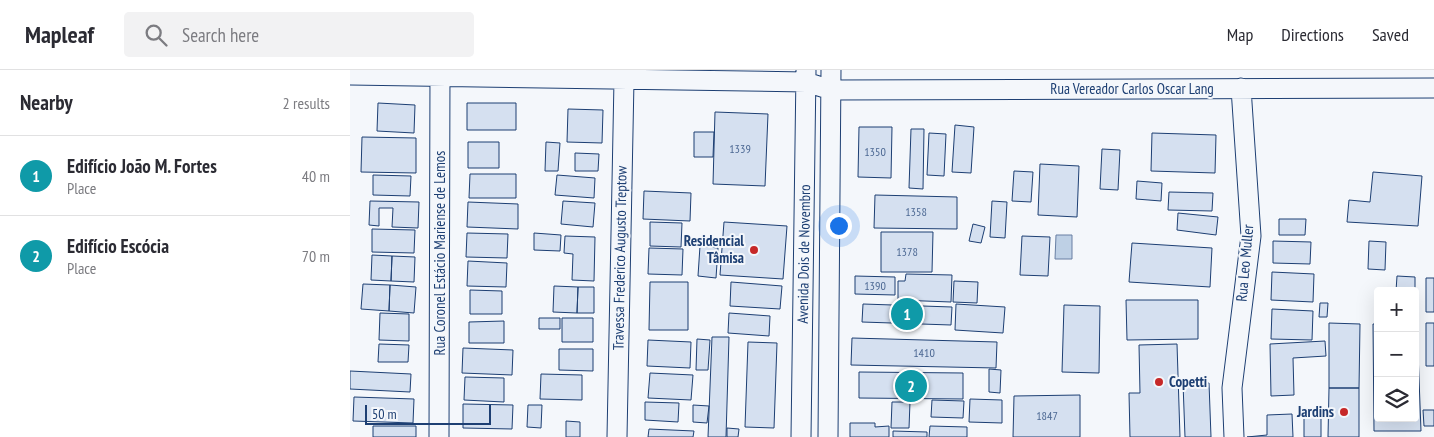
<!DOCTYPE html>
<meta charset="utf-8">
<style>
:root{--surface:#fff;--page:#f2f2f3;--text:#2b2b33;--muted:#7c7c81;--line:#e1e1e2;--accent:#ea580c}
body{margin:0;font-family:"PT Sans Narrow",sans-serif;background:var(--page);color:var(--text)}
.controls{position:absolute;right:15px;bottom:15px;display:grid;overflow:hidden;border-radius:5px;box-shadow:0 5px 20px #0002}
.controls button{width:45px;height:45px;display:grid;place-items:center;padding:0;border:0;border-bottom:1px solid var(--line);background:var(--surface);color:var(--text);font:25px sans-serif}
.scale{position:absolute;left:15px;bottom:12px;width:126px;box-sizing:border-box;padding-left:5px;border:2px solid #1d3f73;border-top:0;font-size:14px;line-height:18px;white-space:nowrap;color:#1d3f73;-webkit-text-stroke:4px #f4f7fb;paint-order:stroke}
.you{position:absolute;left:488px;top:155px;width:18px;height:18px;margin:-12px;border:4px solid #fff;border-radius:50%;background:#1a73e8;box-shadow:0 0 0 8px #1a73e833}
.badge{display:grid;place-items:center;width:32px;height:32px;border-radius:50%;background:var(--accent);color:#fff;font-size:16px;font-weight:700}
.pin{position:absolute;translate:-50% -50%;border:2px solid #fff;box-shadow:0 1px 5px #0006}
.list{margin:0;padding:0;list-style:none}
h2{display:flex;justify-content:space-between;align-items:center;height:65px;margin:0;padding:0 20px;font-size:21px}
h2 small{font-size:16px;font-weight:400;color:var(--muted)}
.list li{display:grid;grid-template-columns:32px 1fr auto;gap:15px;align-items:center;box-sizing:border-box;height:80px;padding:0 20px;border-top:1px solid var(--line)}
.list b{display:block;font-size:19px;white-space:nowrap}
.list p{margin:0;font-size:16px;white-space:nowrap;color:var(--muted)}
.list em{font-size:16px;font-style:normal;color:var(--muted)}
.icon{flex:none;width:28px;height:28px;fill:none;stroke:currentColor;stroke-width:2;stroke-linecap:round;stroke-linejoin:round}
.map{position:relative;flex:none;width:1084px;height:367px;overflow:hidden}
header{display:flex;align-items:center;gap:30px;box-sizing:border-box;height:70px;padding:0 25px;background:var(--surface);border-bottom:1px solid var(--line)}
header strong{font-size:24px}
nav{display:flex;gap:28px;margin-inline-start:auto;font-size:18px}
.search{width:350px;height:45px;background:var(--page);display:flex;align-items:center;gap:12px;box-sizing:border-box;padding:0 18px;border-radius:5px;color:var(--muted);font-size:19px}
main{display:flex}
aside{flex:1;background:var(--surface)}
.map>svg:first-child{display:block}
.water{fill:#bed0e5;stroke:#687fa3}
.building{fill:#d5e0f0;stroke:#1d3f73}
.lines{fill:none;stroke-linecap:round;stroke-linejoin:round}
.minor-casing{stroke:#1d3f73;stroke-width:21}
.minor{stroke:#f4f7fb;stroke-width:19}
.poi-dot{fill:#c62828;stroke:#f4f7fb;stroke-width:2}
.labels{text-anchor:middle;stroke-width:4;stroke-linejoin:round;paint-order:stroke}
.number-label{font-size:12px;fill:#4b6792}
.street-label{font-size:15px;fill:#1d3f73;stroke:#f4f7fb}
.poi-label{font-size:15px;font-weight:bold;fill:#1d3f73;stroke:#f4f7fb;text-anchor:end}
</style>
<header>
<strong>Mapleaf</strong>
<div class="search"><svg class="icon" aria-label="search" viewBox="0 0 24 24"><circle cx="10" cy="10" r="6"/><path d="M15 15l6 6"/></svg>Search here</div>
<nav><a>Map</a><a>Directions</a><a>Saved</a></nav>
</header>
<main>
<aside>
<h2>Nearby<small>2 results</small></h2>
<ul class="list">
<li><span class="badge" style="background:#0f9aa8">1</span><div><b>Edifício João M. Fortes</b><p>Place</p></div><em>40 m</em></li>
<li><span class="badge" style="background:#0f9aa8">2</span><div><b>Edifício Escócia</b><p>Place</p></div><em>70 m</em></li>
</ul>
</aside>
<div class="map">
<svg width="1084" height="367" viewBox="0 0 1084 367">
<rect width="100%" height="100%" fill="#f4f7fb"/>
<path class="water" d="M706,165H722V189H705Z"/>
<path class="building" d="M28,33L65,35L64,63L27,61Z
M117,33H166V60H117Z
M218,39L253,40L252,73L217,72Z
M365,42L418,44L415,116L363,114Z
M605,55L624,57L621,103L602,102Z
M509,57H542L541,108L508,107Z
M561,59H574L573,119L559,118Z
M344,62H364L363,87H344Z
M579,63L596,64L594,106L577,105Z
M802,63L866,65L865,103L801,101Z
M12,67L66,68V103L11,102Z
M118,72H149V98H118Z
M196,72L210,73L208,101H195Z
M752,79L770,80L768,120L750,119Z
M225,83L249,84L248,101H225Z
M690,94L729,96L727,147L688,145Z
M664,101L683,102L681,132L662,131Z
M1023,102L1072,106L1068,156L997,152L999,130L1020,132Z
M120,104H166V128H119Z
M23,105L61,106L60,126L23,125Z
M207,105L245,108L244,128L205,125Z
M787,111L812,113L811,131L786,129Z
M294,121L341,123L340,151L293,149Z
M819,122L863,123L862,141L818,140Z
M525,125L607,127V159L524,158Z
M20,131L69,132L68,158L42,157L43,138H29V156L19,155Z
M213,131L245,133L243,157L211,154Z
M642,131L657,132L655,168L640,167Z
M118,132L168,134V159L117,157Z
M828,143L868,147L866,165L827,160Z
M929,149H956L955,165H929Z
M300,152L332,153L331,177L300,176Z
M374,152L437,156L433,209L370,205Z
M623,154L635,157L631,173L619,171Z
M22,159L65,160L64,183L22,182Z
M531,162H583L582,202H531Z
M117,163L158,164L157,188L116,187Z
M184,163L211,165L210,181L184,180Z
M215,166L245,167L244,211L222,210L223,184L214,183Z
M672,166L700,167L698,206L670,205Z
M923,171L961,172L960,194L923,193Z
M1019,171L1036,172L1035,200L1018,199Z
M782,173L862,178L860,217L779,212Z
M350,176L368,178L366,208L348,206Z
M299,178L333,179L332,205L298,204Z
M22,185L42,186L41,211L21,210Z
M42,186L65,187L64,212L41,211Z
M118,191L157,193L156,217L117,216Z
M922,202L964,204L963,232L921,230Z
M556,204L602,205L601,232L548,230V211H555Z
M505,206L545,207V225L505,224Z
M1047,206L1065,207V221H1046Z
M1076,208H1084V242H1076Z
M604,211L628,212L627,233L603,232Z
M300,212H338V260H299Z
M381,212L432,216L430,239L380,236Z
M13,214L40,215L39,241L11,239Z
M40,215L66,217L64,243L39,241Z
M204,216L228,217L227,243L203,242Z
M228,217H244V243H227Z
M120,220L152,221V244H120Z
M776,230H848V269L777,270Z
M970,233H978L977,247H969Z
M513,234L602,237L601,255L512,252Z
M606,234L655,237L653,263L605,260Z
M714,235L750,236L749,303L712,302Z
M922,239L963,241L962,270L921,269Z
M30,243L59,244V271L29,270Z
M379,243L420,246L419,266L378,263Z
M189,248H210V259H189Z
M212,248H243V272H212Z
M154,251V273H119V252Z
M979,253L1010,254L1009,318H979Z
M1076,253H1084V296H1076Z
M1023,254H1028V348H1065V255H1067L1071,361H1024Z
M362,267H379L376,367H358Z
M502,268L647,272L646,298L501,295Z
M347,269L360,270L358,300H346Z
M298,270L341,272L340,298L297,296Z
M975,271L976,286L943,288L944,325L921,326L920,274Z
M398,272L427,273L424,358L395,357Z
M29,274L59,275L58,292H28Z
M827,274L830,367H780L779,323H790L789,275Z
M113,278L163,280L162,305L112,303Z
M209,279H243V301L209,300Z
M639,299L651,300L650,323L639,322Z
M0,301L61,304L60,322L0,319Z
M509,302L613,303V329L509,328Z
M300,303L343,305L341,330L298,328Z
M191,304L232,305V330L190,329Z
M115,307L154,308V332L114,330Z
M833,313H859L861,367H835Z
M979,318H1009V367H978Z
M730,325V367H663L664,326Z
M4,327L64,329L63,353L3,351Z
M620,329L652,330V353L619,352Z
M582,330L614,331L613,348L581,347Z
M295,332L329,333L328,352L295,350Z
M542,332H560L559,358H541Z
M113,334L163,335L162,359L113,358Z
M178,335H192L191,358L177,357Z
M343,335L359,336L357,353L343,352Z
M1073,340H1084V356H1074Z
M954,342H971V367H954Z
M942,344L943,367H897L917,365V345Z
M216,351L230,352V367H216Z
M500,353H525V357L539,356V367H500Z
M23,356H66V367H23Z
M580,356L617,357V367H579Z
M377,358L389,359L388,367H377Z
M299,359L344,361L343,367H298Z
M543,361L577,362V367H543Z"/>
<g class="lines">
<defs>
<path id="minor" d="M0,5L456,12L481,20L1084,18
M89,367L90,0
M267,367L274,10
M451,367L456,1
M478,367L481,0
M884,367L882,318L901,166L891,18"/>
</defs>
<use href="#minor" class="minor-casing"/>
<use href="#minor" class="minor"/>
</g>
<g class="poi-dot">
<circle cx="404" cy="180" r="5"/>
<circle cx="809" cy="312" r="5"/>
<circle cx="994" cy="342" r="5"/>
</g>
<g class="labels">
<g class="number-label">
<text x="390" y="83">1339</text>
<text x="525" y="86">1350</text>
<text x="566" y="146">1358</text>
<text x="557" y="186">1378</text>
<text x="525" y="220">1390</text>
<text x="574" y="287">1410</text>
<text x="697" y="350">1847</text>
</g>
<g class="street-label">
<text x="782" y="24">Rua Vereador Carlos Oscar Lang</text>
<text transform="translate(90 183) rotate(-90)" y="5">Rua Coronel Estácio Mariense de Lemos</text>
<text transform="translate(454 184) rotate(-89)" y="5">Avenida Dois de Novembro</text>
<text transform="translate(270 188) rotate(-89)" y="5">Travessa Frederico Augusto Treptow</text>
<text transform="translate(895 193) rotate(-85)" y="5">Rua Leo Muller</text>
</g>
<g class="poi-label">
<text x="394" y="176">Residencial<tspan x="394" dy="17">Tâmisa</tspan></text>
<text x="819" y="317" text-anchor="start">Copetti</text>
<text x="984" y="347">Jardins</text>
</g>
</g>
</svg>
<div class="controls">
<button>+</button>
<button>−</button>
<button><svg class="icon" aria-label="layers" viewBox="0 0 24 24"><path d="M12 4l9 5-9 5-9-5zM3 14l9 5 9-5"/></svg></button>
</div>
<div class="scale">50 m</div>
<div class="you"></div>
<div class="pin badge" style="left:557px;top:244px;background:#0f9aa8">1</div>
<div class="pin badge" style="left:561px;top:316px;background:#0f9aa8">2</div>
</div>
</main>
